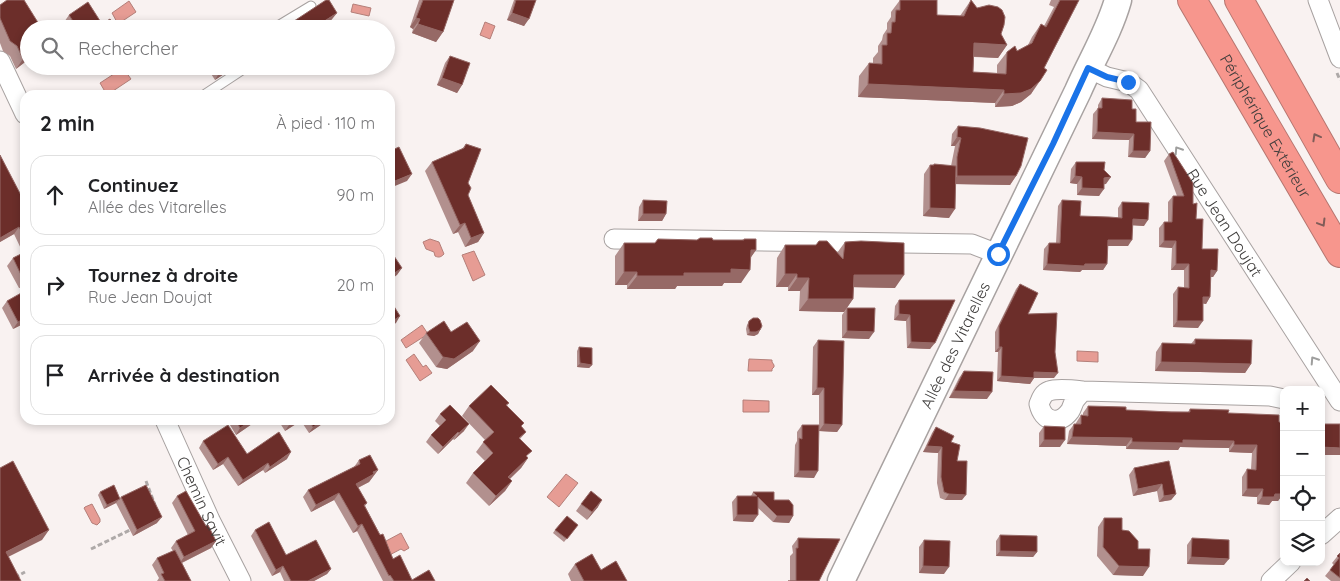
<!DOCTYPE html>
<html lang="fr">
<meta charset="utf-8">
<style>
:root{--surface:#fff;--page:#f6f6f6;--text:#202124;--muted:#757577;--line:#e0e0e0}
body{margin:0;font-family:Quicksand,sans-serif;background:var(--page);color:var(--text)}
.controls{position:absolute;right:15px;bottom:15px;display:grid;overflow:hidden;border-radius:10px;box-shadow:0 2px 8px #0003}
.controls button{width:45px;height:45px;display:grid;place-items:center;padding:0;border:0;border-bottom:1px solid var(--line);background:var(--surface);color:var(--text);font:25px sans-serif}
.stop{position:absolute;width:15px;height:15px;margin:-11px;border:4px solid #1a73e8;border-radius:50%;background:#fff}
.stop.end{background:#1a73e8;border-color:#fff;box-shadow:0 1px 5px #0008}
.list{margin:0;padding:0;list-style:none}
h2{display:flex;justify-content:space-between;align-items:center;height:65px;margin:0;padding:0 20px;font-size:21px}
h2 small{font-size:16px;font-weight:400;color:var(--muted)}
.list li{display:grid;grid-template-columns:32px 1fr auto;gap:15px;align-items:center;box-sizing:border-box;height:80px;margin:0 10px 10px;padding:0 10px;border:1px solid var(--line);border-radius:15px}
.list b{display:block;font-size:19px;white-space:nowrap}
.list p{margin:0;font-size:16px;white-space:nowrap;color:var(--muted)}
.list em{font-size:16px;font-style:normal;color:var(--muted)}
.icon{flex:none;width:28px;height:28px;fill:none;stroke:currentColor;stroke-width:2;stroke-linecap:round;stroke-linejoin:round}
.map{position:relative;flex:none;width:1340px;height:581px;overflow:hidden}
.search{position:absolute;background:var(--surface);box-shadow:0 2px 8px #0003;left:20px;top:20px;width:375px;height:55px;display:flex;align-items:center;gap:12px;box-sizing:border-box;padding:0 18px;border-radius:28px;color:var(--muted);font-size:19px}
.panel{position:absolute;background:var(--surface);box-shadow:0 2px 8px #0003;left:20px;top:90px;width:375px;height:335px;border-radius:15px}
.map>svg:first-child{display:block}
.water{fill:#e69c94;stroke:#b47f79}
.lines{fill:none;stroke-linecap:round;stroke-linejoin:round}
.service-casing{stroke:#a8a2a1;stroke-width:11}
.minor-casing{stroke:#a8a2a1;stroke-width:21}
.secondary-casing{stroke:#a8a2a1;stroke-width:29}
.motorway-casing{stroke:#b67670;stroke-width:30}
.path{stroke:#aea9a8;stroke-width:3;stroke-dasharray:5 2.5;stroke-linecap:butt}
.service{stroke:#fff;stroke-width:9}
.minor{stroke:#fff;stroke-width:19}
.secondary{stroke:#fff;stroke-width:26}
.motorway{stroke:#f7968d;stroke-width:28}
.wall{fill:#b2908e}
.shaded-wall{fill:#966966}
.building{fill:#6c2e2a;stroke:#966966}
.oneway{stroke:#7f5c58}
.oneway2{stroke:#9e9e9d}
.route{stroke:#1a73e8;stroke-width:6}
.labels{text-anchor:middle;stroke-width:5;stroke-linejoin:round;paint-order:stroke}
.street-label{font-size:16px;fill:#3e3c3b;stroke:#f9f2f1}
</style>
<div class="map">
<svg width="1340" height="581" viewBox="0 0 1340 581">
<rect width="100%" height="100%" fill="#f9f2f1"/>
<path class="water" d="M129,1L136,12L118,24L112,13Z
M353,4L371,8L369,16L351,12Z
M485,22L495,26L490,39L480,35Z
M123,68L131,79L107,95L100,83Z
M430,239L439,242L444,254C441,257 439,258 435,256L434,252L426,249L423,242Z
M474,251L485,275L473,281L462,255Z
M422,325L428,334L406,348L401,340Z
M1077,351L1098,352V362L1077,361Z
M414,354L423,367L426,365L432,373L420,381L406,360Z
M749,359L772,360V362L774,365V367L772,369V371H748Z
M743,400L769,401V412H743Z
M566,474L578,483L559,507L547,497Z
M92,504L100,519V522L97,525L92,523L84,508L85,507Z
M401,533L409,548L404,551L401,549L380,560L373,548Z"/>
<g class="lines">
<defs>
<path id="service" d="M273,29L311,6
M204,95L248,66"/>
<g id="minor">
<path d="M1318,0L1340,58"/>
<path d="M0,61L25,114"/>
<path id="s1" d="M1088,68L1107,77L1128,82L1139,90L1340,401"/>
<path d="M614,239L972,244L998,254"/>
<path d="M1083,391C1080,394 1077,397 1075,400C1073,403 1072,408 1070,411C1059,426 1043,422 1039,404C1041,399 1043,393 1049,391C1057,388 1074,390 1083,391L1270,396L1284,399"/>
<path id="s2" d="M165,420L210,520L241,581"/>
<path d="M1321,535L1340,518"/>
<path d="M1271,581L1291,562"/>
</g>
<g id="secondary">
<path id="s3" d="M841,581L1078,91C1091,61 1109,32 1118,0"/>
</g>
<g id="motorway">
<path id="s4" d="M1192,0L1340,253"/>
<path d="M1239,0L1340,179"/>
</g>
</defs>
<use href="#service" class="service-casing"/>
<use href="#minor" class="minor-casing"/>
<use href="#secondary" class="secondary-casing"/>
<use href="#motorway" class="motorway-casing"/>
<path class="path" d="M1337,73L1340,80
M146,481L155,505
M91,549L130,530
M8,581L25,572"/>
<use href="#service" class="service"/>
<use href="#minor" class="minor"/>
<use href="#secondary" class="secondary"/>
<use href="#motorway" class="motorway"/>
</g>
<path class="wall" d="M419,0H454L443,32L436,42L412,33L413,29L410,27Z
M514,0H536L524,26L507,20Z
M900,0H937V15L960,16L971,0L977,8L1001,34L1007,45L998,58L974,57L973,72L997,73V65L1007,52L1017,51L1028,45L1032,37L1041,24L1044,26L1054,7L1049,5L1051,0H1079L1031,94L1021,102L1012,106L995,107V103L858,97L859,76L869,63H873V58L878,52V46L882,40L883,35L887,29V23L891,17V12Z
M0,5L29,59L16,69L10,56L3,51L0,43Z
M69,15L102,24L125,29H64L62,25Z
M450,56L462,85L457,93L437,85L445,63Z
M89,66H100L92,71Z
M181,66H198L185,74Z
M206,66H236L215,80Z
M1102,98L1132,109L1136,122L1150,151L1145,158L1128,157L1129,140L1092,139L1093,114L1098,108V105Z
M958,126L1016,176L1010,185L956,184L949,218L923,216L924,174L930,165H933L934,164L951,166L955,146H951L952,134Z
M466,144L468,183V195L484,233L478,242L465,247L458,232L453,234L425,171L432,162L462,149Z
M1169,154L1193,204L1202,249L1217,271L1213,277H1211L1210,297L1206,304L1203,303L1198,328L1173,327V294L1178,287H1184V270H1171L1172,248L1159,247V228L1164,222H1168V202L1173,196H1177L1164,161Z
M0,155L25,203V285L19,288L7,266L13,258L23,253L14,234L0,242Z
M1076,162L1104,170L1106,184H1104L1099,196L1077,195V184L1070,183L1071,169Z
M643,200L666,214L662,221H638L639,207Z
M1062,200L1080,216L1118,218V208L1122,202L1144,226L1132,225L1128,246H1108L1107,264L1103,270H1082L1080,272L1043,270L1044,249L1049,243H1056L1058,206Z
M744,239L756,250L750,258L741,283H724L722,286H677L675,289H627V285H615V256L624,243H655L713,240H742Z
M845,242L895,288L853,287V299L844,312L799,311L800,291H788V287H776L777,258L785,245L837,253Z
M1020,284L1028,314L1054,378H1034L1030,384L997,381L998,352H995V332L1016,289Z
M25,296V323L13,329L2,308L7,301Z
M899,300H955L930,349L907,348L906,321L894,320L895,306Z
M847,308L869,339L842,338V315Z
M749,321L760,330L758,334L754,336L747,335L746,329L747,325Z
M451,332L473,351L447,369L436,367L419,343L426,333Z
M1195,339L1251,364L1245,373L1155,371L1156,352L1162,343L1191,344Z
M818,340L842,425L837,432L819,431L814,478L794,477L795,445L797,441V432L802,425H819V395H812L813,347Z
M579,347L592,365L589,368L577,367V351Z
M964,371L987,399L949,398L959,378Z
M509,403L507,405L522,427L526,432L520,439L528,458L521,468L510,479L512,481L505,491L489,506L466,483L473,473L485,461L476,452L485,440L462,416L469,406Z
M1088,406L1126,410L1188,412L1190,409L1228,413L1279,422L1283,494L1278,501H1272L1269,505L1257,504V497L1242,496V477L1247,469H1251L1252,453L1229,452V448L1180,447L1178,450L1126,449V446L1067,444L1069,431L1074,424H1076V423L1081,415H1083V413Z
M440,414L464,431L454,440L453,439L438,454L426,442L431,435L440,426L435,421Z
M227,420H255L252,424L236,435Z
M278,420H328L309,433L301,421L285,431Z
M1044,426L1060,447H1039V433Z
M936,427L951,442L957,461L962,500H945L940,498L937,483L938,453L923,452L932,433Z
M203,441L247,454L287,459L265,473L263,470L238,486L223,464L213,470L199,448Z
M359,460L378,470L369,482L358,488L367,503L365,506L393,559L412,580L435,581H383L357,531L353,533L334,500L311,512L303,497L308,490L354,467Z
M1134,468L1176,494L1171,500L1159,502L1157,491L1133,496L1129,475Z
M100,492L120,498L121,497L157,523L133,536L116,503L104,509L98,495Z
M753,492L793,516L789,523L773,522L758,508L753,522L733,521L732,502L737,496H751Z
M177,496L206,526L216,541L211,548L182,563L191,581H157L159,578L152,565L157,558L173,551L171,548L176,541L188,535L172,503Z
M581,504L598,507L587,520L576,511Z
M1104,518L1122,530L1143,576L1113,575L1097,556L1098,527Z
M578,525L564,542L553,533L555,530Z
M255,530L286,555L331,569L327,574L314,581H284L280,572L272,576L251,536Z
M1000,535L1037,552L1033,557L996,556V541Z
M798,538L819,581H790V556L793,553L792,546Z
M1192,538L1224,565L1187,564V545Z
M924,540L944,574L919,573V547Z
M1340,553V581H1331L1325,576L1334,565L1332,563Z
M575,564L601,570L627,581H571L568,574Z"/>
<path class="shaded-wall" d="M337,13L329,23L320,29H312Z
M512,13L529,19L524,26L507,20Z
M416,18L420,19L413,29L410,27Z
M418,24L443,32L436,42L412,33Z
M974,43L1007,45L998,58L965,56Z
M29,55V59L16,69L23,59Z
M96,66H100L92,71Z
M191,66H198L185,74Z
M228,66H236L215,80L221,70Z
M442,78L462,85L457,93L437,85Z
M1040,81L1031,94L1021,102L1012,106L995,107L1004,94Z
M868,84L1004,90L995,103L858,97Z
M1097,132L1134,134L1129,140L1092,139Z
M957,137L961,138L955,146H951Z
M1133,151H1150L1145,158L1128,157Z
M412,174L407,181L390,188V183Z
M957,176H1016L1010,185L951,184Z
M1075,176L1082,177L1077,184L1070,183Z
M1111,177L1106,184L1099,185L1104,178Z
M1082,188L1104,189L1099,196L1077,195Z
M930,208L955,209L949,218L923,216Z
M643,214H666L662,221H638Z
M1133,219L1148,220L1144,226L1128,225Z
M465,223L458,232L453,234L460,225Z
M19,227L14,234L0,242V238Z
M484,233L478,242L465,247L471,238Z
M1108,240H1132L1128,246H1104Z
M1164,241H1176L1172,248L1159,247Z
M751,250H756L747,263Z
M1047,264H1107L1103,270H1082L1080,272L1043,270Z
M1176,264H1189L1184,270H1171Z
M402,268L397,275L390,280V276Z
M731,269L750,270L741,283H724L722,286H677L675,289H627L637,276Z
M1211,270L1217,271L1213,277H1206Z
M624,272H637L627,285H615Z
M785,274H797L788,287H776Z
M854,275H904L895,288L845,287Z
M797,278H809L800,291H788Z
M25,280V285L19,288L24,281Z
M1203,297H1210L1206,304L1199,303Z
M808,299H853L844,312L799,311Z
M899,314L910,315L906,321L894,320Z
M400,316L396,323L390,327V323Z
M25,318V323L13,329L18,322Z
M1177,321H1203L1198,328L1173,327Z
M760,330L758,334L754,336L747,335L750,332Z
M847,331L874,332L869,339L842,338Z
M480,341L473,351L447,369L436,367L443,357Z
M911,342L935,343L930,349L907,348Z
M999,347H1002L998,352H995Z
M1161,362L1251,364L1245,373L1155,371Z
M580,363L592,365L589,368L577,367Z
M1034,372L1058,373L1054,378H1033H1034L1030,384L997,381L1001,376Z
M817,388H824L819,395H812Z
M954,391L992,392L987,399L949,398Z
M252,420H255L252,424L236,435L240,428Z
M298,420H302L285,431L289,425Z
M324,420H328L309,433L313,427Z
M469,424L464,431L454,440L459,433Z
M824,424L842,425L837,432L819,431Z
M458,432L453,439L438,454L443,447Z
M1072,437L1132,438L1126,446L1067,444Z
M1044,440H1065L1060,447H1039Z
M1183,440L1234,441L1229,448L1180,447L1178,450L1126,449L1132,442Z
M1234,445H1257L1252,453L1229,452Z
M927,446L942,447L938,453L923,452Z
M1321,447L1340,448V455H1321Z
M291,452L287,459L265,473L270,467Z
M228,457L223,464L213,470L218,464Z
M528,458L521,468L501,487L508,477Z
M268,463L263,470L238,486L243,480Z
M378,470L369,482L351,491L356,484Z
M799,471H818L814,478L794,477Z
M512,481L505,491L489,506L496,496Z
M1162,484L1157,491L1133,496L1138,489Z
M1247,489H1263L1257,497L1242,496Z
M339,493L334,500L311,512L316,505Z
M949,494L966,495L962,500H945Z
M1176,494L1171,500L1159,502L1164,496Z
M1275,494H1283L1278,501H1272L1269,505L1257,504L1262,497Z
M119,499L116,503L104,509L107,505Z
M602,500L598,507L587,520L592,512Z
M737,515H758L753,522L733,521Z
M777,516H793L789,523L773,522Z
M162,517L157,523L133,536L137,530Z
M362,524L357,531L353,533L358,526Z
M49,530L42,540L0,561L6,552Z
M216,541L211,548L179,564L184,557Z
M1000,551L1037,552L1033,557L996,556Z
M1191,557L1229,559L1224,565L1187,564Z
M283,566L280,572L272,576L276,570Z
M923,566L949,567L944,574L919,573Z
M1119,566L1149,567L1143,576L1113,575Z
M331,569L327,574L314,581H308Z"/>
<path class="building" d="M7,0H24L42,29H29V55L23,59L17,46L10,41L0,18V5Z
M326,0H329L337,13L312,29H282Z
M423,0H454L443,32L418,24L420,19L416,18Z
M516,0H536L529,19L512,13Z
M900,0H937V15L964,16L971,0L977,8L989,5L998,7L1002,10L1005,17L1004,25L1001,34L1007,45L974,43L973,72L1006,74L1007,52L1015,46L1017,51L1032,43L1041,24L1046,27L1060,0H1079L1044,68L1047,70L1040,81L1031,89L1021,93L1004,94V90L868,84L869,63L882,64V45H887V33H891L892,22H895L896,10H900Z
M88,2L102,24L110,19L115,27L122,23L125,29H78L69,15Z
M230,23L234,29H221Z
M450,56L470,63L462,85L442,78Z
M218,66H228L221,70Z
M1102,98L1132,100V109H1136V122H1151L1150,151H1133L1134,134L1097,132L1098,108H1102Z
M958,126L980,128L1028,138L1021,166L1016,176H957V157L961,138L957,137Z
M466,144L481,149L468,183L471,188L468,195L484,233L471,238L465,223L460,225L432,162L464,148Z
M399,147L412,174L390,183V151Z
M1173,152L1193,183V204L1197,203L1196,219H1203L1202,249H1218L1217,271L1211,270L1210,297H1203V321H1177L1178,287L1189,288V264H1176V241H1164V222H1172L1173,196H1184L1169,154Z
M0,155L25,203V238L19,227L0,238Z
M1076,162H1105L1104,170L1111,177L1104,178V189L1082,188V177L1075,176Z
M934,164L956,166L955,209L930,208V165H934Z
M643,200L667,201L666,214H643Z
M1062,200L1081,201L1080,216L1109,217L1122,218V202L1149,203L1148,220L1133,219L1132,240H1108L1107,264H1085L1084,266L1047,264L1049,243H1060Z
M700,238H712L713,240H744V239H756V250H751L750,270L731,269V273H684V276H637V272H624V243H655L658,239L697,240Z
M819,241H827L843,259L845,242L861,241L904,243V275H854L853,299H808L809,278H797V274H785V245H816Z
M25,252V280L24,281L13,258Z
M392,253L402,268L390,276V254Z
M1020,284L1038,293L1028,314L1057,313L1055,352L1058,373L1034,372V378L1001,376L1002,347H999V326Z
M23,292L25,296V318L18,322L7,301Z
M390,300L400,316L390,323Z
M899,300H955L935,343L911,342L910,315L899,314Z
M847,308H875L874,332L847,331Z
M753,318H758L760,320L762,326L760,330L756,332H750L748,326L749,321Z
M444,321L451,332L467,322L480,341L454,359L443,357L426,333Z
M1195,339L1252,340L1251,364L1161,362L1162,343L1195,344Z
M818,340L844,341L842,425L824,424V388H817Z
M579,347L592,348V365L580,363Z
M964,371L993,372L992,392L954,391Z
M390,379L394,386L390,389Z
M491,385L509,403L506,405L524,423L521,426L526,432L519,438L532,451L526,456L528,458L508,477L512,481L496,496L473,473L493,453L483,442L494,432L469,406Z
M450,405L469,424L459,433L458,432L443,447L431,435L446,420L440,414Z
M1088,406L1126,407V410L1171,412H1190V409L1229,410L1228,413L1279,415V422L1284,423V481L1283,494H1275L1274,497H1262L1263,489H1247V469L1256,470L1257,445H1234V441L1183,440V443L1132,442V438L1072,437L1074,424H1081V415L1088,416Z
M236,420H252L240,428Z
M286,420H298L289,425Z
M309,420H324L313,427Z
M1321,424H1340V448L1321,447Z
M228,425L247,454L279,432L291,452L270,467L268,463L243,480L228,457L218,464L203,441Z
M802,425H819L818,471H799V438L802,439Z
M1044,426L1065,427V440H1044Z
M936,427L954,436L951,442L960,445L957,461H967L966,495L949,494L944,492L941,477L942,447L927,446Z
M370,455L378,470L373,472L374,474L356,484L367,503L364,505L380,535L383,534L393,559L400,555L412,580L429,570L435,581H394L390,575L389,576L362,524L358,526L339,493L316,505L308,490L360,464L359,460Z
M13,461L49,530L6,552L21,581H0V468Z
M1169,461L1176,494L1164,496L1162,484L1138,489L1134,468Z
M114,485L120,499L107,505L100,492Z
M146,485L162,517L137,530L121,497Z
M186,491L206,526L208,525L216,541L184,557L176,541L195,531L177,496Z
M591,491L602,500L592,512L581,504Z
M753,492H774V500H789L793,505V516H777L758,497V515H737V496H757Z
M567,516L578,525L567,539L555,530Z
M1104,518H1122V530L1129,531L1138,541V549H1150L1149,567L1119,566L1103,547Z
M269,522L286,555L316,540L331,569L308,581H291L283,566L276,570L255,530Z
M1000,535L1037,536V552L1000,551Z
M798,538L840,539L819,581H788H796V548H798Z
M1192,538L1229,540V559L1191,557Z
M924,540L950,541L949,567L923,566Z
M175,550L191,581H165L161,574L164,573L157,558Z
M1340,553V578L1330,570L1339,558L1337,556Z
M592,554L601,570L616,561L627,581H584L575,564Z
M1307,578L1310,581H1304Z"/>
<defs><path id="oneway-chevron" d="M-2-3.5L2.5 0L-2 3.5" fill="none" stroke-width="1.6" stroke-linecap="round" stroke-linejoin="round" transform="scale(1.25)"/></defs>
<g class="oneway">
<use href="#oneway-chevron" transform="translate(1316 137) rotate(-119)"/>
<use href="#oneway-chevron" transform="translate(1322 223) rotate(59)"/>
</g>
<g class="oneway2">
<use href="#oneway-chevron" transform="translate(1178 150) rotate(-123)"/>
<use href="#oneway-chevron" transform="translate(1314 360) rotate(-123)"/>
</g>
<g class="lines">
<path class="route" d="M998,254L1053,144L1088,68L1107,77L1128,82"/>
</g>
<g class="labels">
<g class="street-label">
<text dy="6" stroke="none"><textPath href="#s4" startOffset="146">Périphérique Extérieur</textPath></text>
<text dy="6" stroke="none"><textPath href="#s1" startOffset="214">Rue Jean Doujat</textPath></text>
<text dy="6" stroke="none"><textPath href="#s3" startOffset="262">Allée des Vitarelles</textPath></text>
<text dy="6" stroke="none"><textPath href="#s2" startOffset="89">Chemin Savit</textPath></text>
</g>
</g>
</svg>
<div class="controls">
<button>+</button>
<button>−</button>
<button><svg class="icon" aria-label="locate" viewBox="0 0 24 24"><circle cx="12" cy="12" r="6"/><path d="M12 2v4M12 18v4M2 12h4M18 12h4"/></svg></button>
<button><svg class="icon" aria-label="layers" viewBox="0 0 24 24"><path d="M12 4l9 5-9 5-9-5zM3 14l9 5 9-5"/></svg></button>
</div>
<div class="stop" style="left:998px;top:254px"></div>
<div class="stop end" style="left:1128px;top:82px"></div>
<div class="search"><svg class="icon" aria-label="search" viewBox="0 0 24 24"><circle cx="10" cy="10" r="6"/><path d="M15 15l6 6"/></svg>Rechercher</div>
<section class="panel">
<h2>2 min<small>À pied · 110 m</small></h2>
<ul class="list">
<li><svg class="icon" aria-label="ahead" viewBox="0 0 24 24"><path d="M12 20V5M6 11l6-6 6 6"/></svg><div><b>Continuez</b><p>Allée des Vitarelles</p></div><em>90 m</em></li>
<li><svg class="icon" aria-label="right" viewBox="0 0 24 24"><path d="M7 20v-9h11M14 6l5 5-5 5"/></svg><div><b>Tournez à droite</b><p>Rue Jean Doujat</p></div><em>20 m</em></li>
<li><svg class="icon" aria-label="arrive" viewBox="0 0 24 24"><path d="M6 21V4h12l-3 4 3 4H6"/></svg><div><b>Arrivée à destination</b></div></li>
</ul>
</section>
</div>
